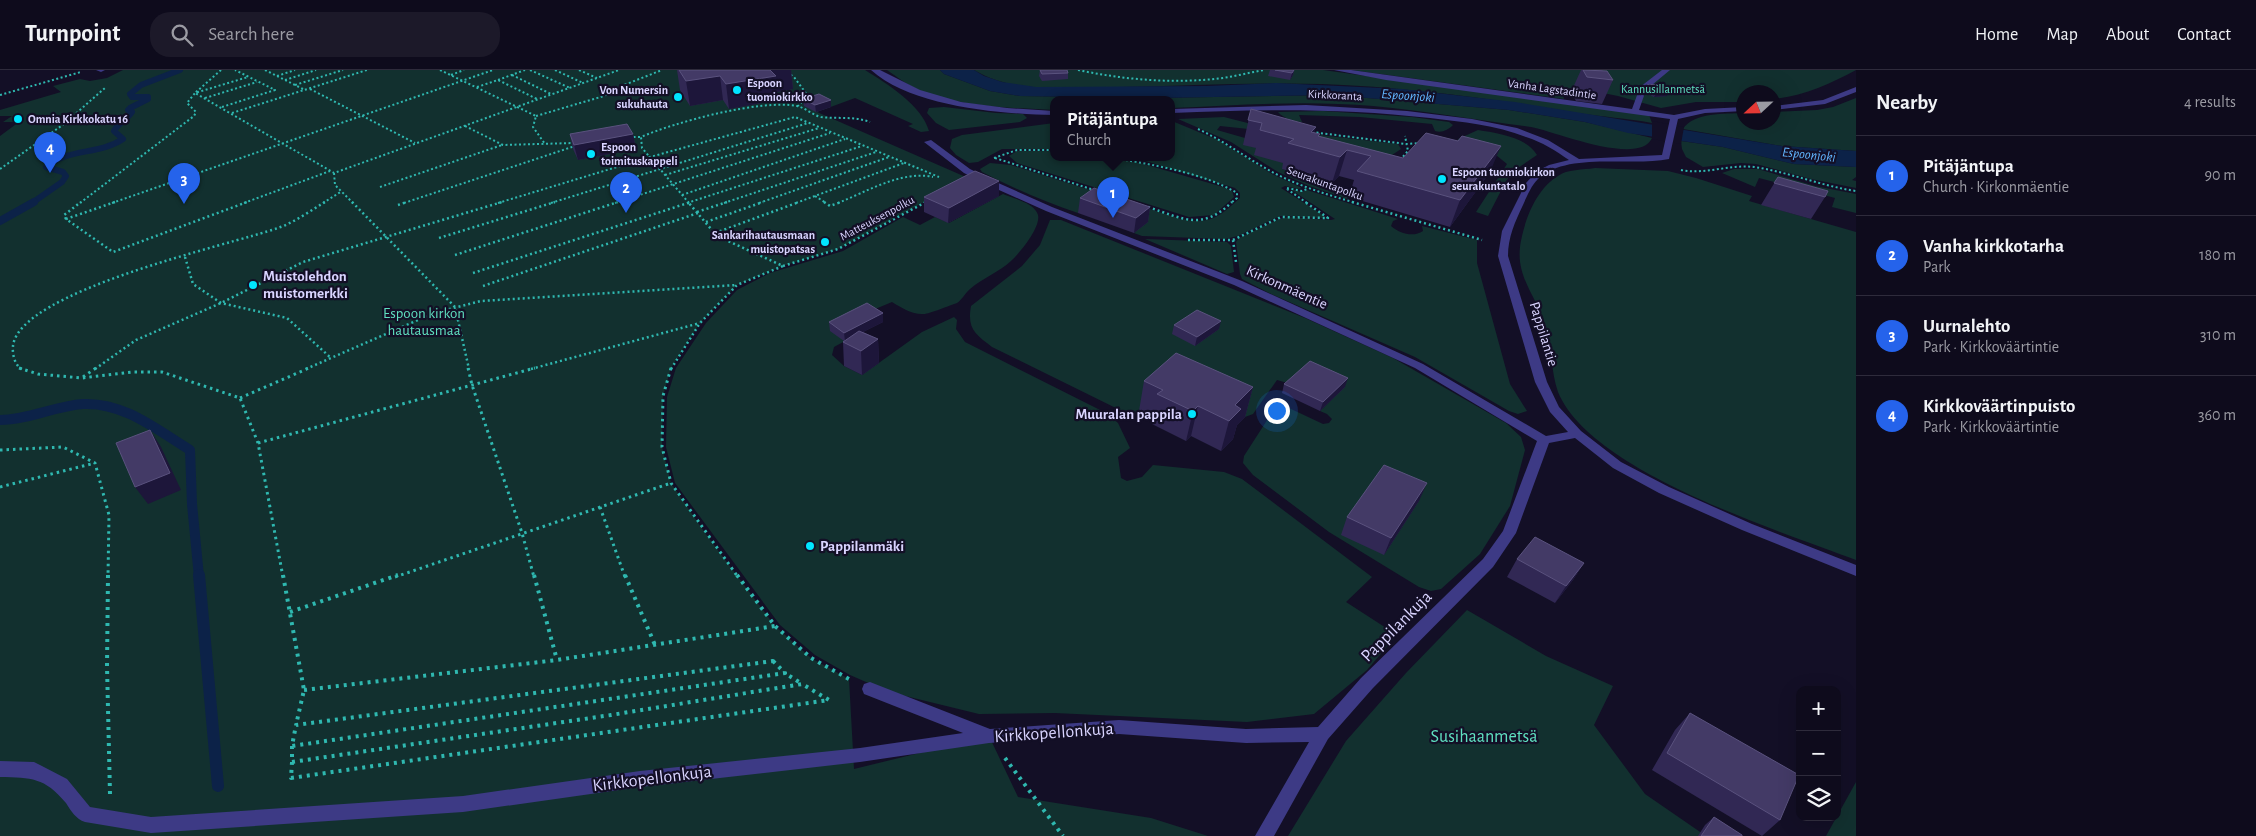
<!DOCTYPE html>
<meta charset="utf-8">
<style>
:root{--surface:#0e0b1c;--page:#1c1929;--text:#f1f3f6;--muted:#9b9ba3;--line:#2e2b3b;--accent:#2563eb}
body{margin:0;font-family:"Alegreya Sans",sans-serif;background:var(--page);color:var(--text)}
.controls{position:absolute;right:15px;bottom:15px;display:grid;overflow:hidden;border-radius:10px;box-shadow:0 5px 20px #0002}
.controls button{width:45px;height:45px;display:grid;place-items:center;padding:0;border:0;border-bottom:1px solid var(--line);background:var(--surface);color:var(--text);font:25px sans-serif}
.compass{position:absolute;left:1736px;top:15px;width:45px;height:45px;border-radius:50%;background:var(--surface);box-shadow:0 5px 20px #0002;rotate:248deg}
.you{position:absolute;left:1276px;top:340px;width:18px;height:18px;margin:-12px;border:4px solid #fff;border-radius:50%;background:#1a73e8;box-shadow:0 0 0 8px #1a73e833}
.badge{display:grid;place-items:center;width:32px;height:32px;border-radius:50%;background:var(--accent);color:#fff;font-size:16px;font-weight:700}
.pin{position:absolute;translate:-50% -41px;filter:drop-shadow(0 1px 2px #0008)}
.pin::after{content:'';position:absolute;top:26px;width:18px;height:15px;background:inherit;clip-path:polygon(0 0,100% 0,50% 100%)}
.popup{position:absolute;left:1050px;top:26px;width:125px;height:65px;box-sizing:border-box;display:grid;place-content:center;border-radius:10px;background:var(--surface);filter:drop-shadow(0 1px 4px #0005);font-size:16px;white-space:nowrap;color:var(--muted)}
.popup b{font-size:19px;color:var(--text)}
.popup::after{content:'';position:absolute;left:50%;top:100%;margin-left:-10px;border:10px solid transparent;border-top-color:var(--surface)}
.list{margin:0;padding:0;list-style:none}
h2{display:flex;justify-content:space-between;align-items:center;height:65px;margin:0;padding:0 20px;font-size:21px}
h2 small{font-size:16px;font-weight:400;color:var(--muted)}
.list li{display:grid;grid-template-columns:32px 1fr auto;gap:15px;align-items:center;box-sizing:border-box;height:80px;padding:0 20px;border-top:1px solid var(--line)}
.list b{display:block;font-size:19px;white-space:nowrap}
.list p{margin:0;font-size:16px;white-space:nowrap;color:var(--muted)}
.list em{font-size:16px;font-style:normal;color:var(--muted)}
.icon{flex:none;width:28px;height:28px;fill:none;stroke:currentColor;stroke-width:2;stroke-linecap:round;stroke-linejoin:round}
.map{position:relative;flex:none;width:1856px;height:766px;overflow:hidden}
header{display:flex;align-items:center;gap:30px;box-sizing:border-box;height:70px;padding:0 25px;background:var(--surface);border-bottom:1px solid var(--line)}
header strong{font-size:24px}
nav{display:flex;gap:28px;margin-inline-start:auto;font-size:18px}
.search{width:350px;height:45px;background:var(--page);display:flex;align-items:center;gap:12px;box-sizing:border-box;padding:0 18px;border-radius:20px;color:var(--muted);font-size:19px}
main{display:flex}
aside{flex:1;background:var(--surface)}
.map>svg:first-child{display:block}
.green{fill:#12302f}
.water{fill:#0c2248}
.pier{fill:#130f26}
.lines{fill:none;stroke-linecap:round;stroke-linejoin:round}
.stream-far3{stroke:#0c2248;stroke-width:6}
.stream-far2{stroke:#0c2248;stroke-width:8}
.stream-far1{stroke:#0c2248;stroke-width:10}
.stream{stroke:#0c2248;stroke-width:12}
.path-far3{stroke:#2fb8b0;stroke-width:2;stroke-dasharray:2 2.5;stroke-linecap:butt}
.path-far2{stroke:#2fb8b0;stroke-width:2.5;stroke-dasharray:2 3;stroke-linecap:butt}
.path-far1{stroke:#2fb8b0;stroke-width:3;stroke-dasharray:2.5 4;stroke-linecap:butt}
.path{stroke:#2fb8b0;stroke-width:4;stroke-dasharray:3 5;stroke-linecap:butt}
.minor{fill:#3d3a85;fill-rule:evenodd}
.wall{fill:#312854}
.shaded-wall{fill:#1d163a}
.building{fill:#433a66;stroke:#5a527e}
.poi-dot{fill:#00e5ff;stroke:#130f26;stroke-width:2}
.labels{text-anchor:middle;stroke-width:4.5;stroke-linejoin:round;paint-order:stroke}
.far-poi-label{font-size:12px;font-weight:bold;fill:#d9d4ff;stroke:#130f26;text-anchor:start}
.far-street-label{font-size:12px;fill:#d9d4ff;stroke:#130f26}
.far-park-label{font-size:12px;fill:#5fe0c0;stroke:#130f26}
.far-water-label{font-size:14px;font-style:italic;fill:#62b6ff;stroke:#130f26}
.poi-label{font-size:15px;font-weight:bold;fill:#d9d4ff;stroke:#130f26;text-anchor:start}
.street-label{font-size:15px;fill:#d9d4ff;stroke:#130f26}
.park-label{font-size:15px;fill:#5fe0c0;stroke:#130f26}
.near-street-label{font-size:18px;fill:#d9d4ff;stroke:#130f26}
.near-park-label{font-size:18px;fill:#5fe0c0;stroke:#130f26}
</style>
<header>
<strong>Turnpoint</strong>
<div class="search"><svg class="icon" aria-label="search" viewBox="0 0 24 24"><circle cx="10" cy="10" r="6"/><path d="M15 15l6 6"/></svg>Search here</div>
<nav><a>Home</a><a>Map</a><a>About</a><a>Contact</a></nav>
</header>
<main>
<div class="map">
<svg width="1856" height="766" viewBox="0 0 1856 766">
<rect width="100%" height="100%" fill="#130f26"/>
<path class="green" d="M123,0H865C887,14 922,35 929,61L921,62L908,56L913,54L855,28L817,42L968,108L838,179L783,196L737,215L700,253L671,298L663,326L662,377L671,413L705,463L775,556L811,588L849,609L854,699L989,666L1018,727L1151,748L1208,766H0V66L19,52H3L12,46H0V40L61,22L53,16L80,9L90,11L107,8Z
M887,0H940L944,4L990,21L1020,26L1155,28L1332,25L1509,40L1585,52L1652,68C1639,97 1554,61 1531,57C1478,50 1426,41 1373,36C1306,30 1238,35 1172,38V29H1054V40C1014,38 962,37 923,22C911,17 898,8 887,0Z
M974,0H1323L1649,45L1652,53C1627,48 1602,47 1577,43C1492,29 1408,17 1322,14C1254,12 1186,16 1118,17C1071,17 1016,25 974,0Z
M1351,0H1856C1830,14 1803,26 1774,29V22H1744L1743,32H1696L1661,38L1618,26L1583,19L1561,18L1564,29Z
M1856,28V81L1782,76L1683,59C1694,42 1725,44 1743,43L1744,52H1774V42L1817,40L1833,37Z
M944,37L996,43L1023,44L1027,48L1020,52L949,60L936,53L927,43L929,38Z
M1323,41L1412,47L1449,52L1453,55C1448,60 1442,63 1435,61L1432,54L1360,47L1299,45L1302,52C1294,52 1283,48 1278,42Z
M1224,47L1287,63L1220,56L1217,60L1245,68L1257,79L1288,95L1282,99L1355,120L1347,129L1309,116L1278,102L1231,72L1178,49Z
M1172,51L1218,70L1272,104L1302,118L1298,119L1285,116L1281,118L1323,145V148L1280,146L1238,166L1225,169L1142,166L1134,163L1092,133L1078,143C1045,132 1013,118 982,102L980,99L990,93L1011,95L1181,149C1211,155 1219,147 1240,128V123L1235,118L1142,90L1120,87H1172Z
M1054,53V79H1002L978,92L969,93L956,85L950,78L952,69L962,65Z
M1478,60C1496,63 1527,67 1537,85L1515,100L1506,111L1488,146L1476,142L1507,94L1496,85L1458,71V69Z
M1312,64L1398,74L1401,79L1389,87L1308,66Z
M1681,71L1723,77L1794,94L1856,97V107L1852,110L1856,111V118L1811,109L1756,94L1741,93L1703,97L1686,87L1682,79Z
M1017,81H1054V87H1102L1140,93L1223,117L1232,121L1234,127L1214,145L1189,147L1017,93L1009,86Z
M1595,98L1668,101L1696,108L1752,126L1749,131L1856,162V490C1778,460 1591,402 1558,322C1551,302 1552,279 1546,258C1536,222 1512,206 1522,166C1527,144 1538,118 1558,106C1567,99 1583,100 1595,98Z
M1734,99H1758L1815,116L1856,124V143L1832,137L1835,128L1759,108L1755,117L1722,103Z
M1290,119L1302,122L1307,120L1398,149L1393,151L1391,156C1399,163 1413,168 1423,161L1422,156L1477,170V193L1510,314L1527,341L1518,344L1509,341L1415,287L1269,223L1242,209L1240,204L1236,172L1239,168L1279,149L1289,147L1331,150L1335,149Z
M1003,124C1012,128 1035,133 1038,145C1041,157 1020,183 1011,191C999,202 983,208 970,219C965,223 962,230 957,233C951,235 929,244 924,244C913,245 902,238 892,232L868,242L845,271L834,277L832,285L844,296L862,305L922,262L954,247L957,250L956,259L965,272L1108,344L1118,353L1130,378L1118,387L1121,408L1127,411L1142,407L1153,395L1224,402L1242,409L1372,507L1346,532L1397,565L1367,600L1314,644L1247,652L1055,643L979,644L889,622L850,605L815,585L780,555L675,413L666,377L667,327L676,298L706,253L737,220L770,203L843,181L903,147L920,155L935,147L949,153Z
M1050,150H1061L1305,248L1393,288L1506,353L1521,367L1525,380L1510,436L1480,484L1441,519L1431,521L1419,517L1329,462L1253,405L1243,393L1244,386L1273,341L1289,338L1323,354L1329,353L1332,349L1327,344L1320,341L1344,317L1291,314L1277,310L1253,344L1245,347L1170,313L1139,341L1130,345L992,277C975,264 967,259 971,236L1022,196L1040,175Z
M1145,169L1227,172L1231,176L1234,202L1227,204Z
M1467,540L1546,586L1613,616L1594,655L1645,724L1706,766H1288L1346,671L1406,603Z
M1856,712V766H1826Z"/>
<path class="water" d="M940,0H974L984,6L1002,12L1036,17L1206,16L1276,13L1402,19L1515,32L1782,76L1856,81V97L1794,94L1723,77L1628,63L1585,52L1509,40L1332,25L1155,28L1020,26L990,21L944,4Z"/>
<path class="pier" d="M1652,51L1684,57L1681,74L1652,69Z"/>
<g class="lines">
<path class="stream-far3" d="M32,133L62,112L66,106L63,102L46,97C68,78 99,85 123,69L114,61C118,53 127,50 132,42L128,40L130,38L148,29V27H132L130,24L141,15L180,0"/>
<path class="stream-far2" d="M0,151L34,132"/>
<path class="stream-far1" d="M0,350C28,350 55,336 83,334C124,332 157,360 190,380L192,434L199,507"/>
<path class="stream" d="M199,505L218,716"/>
<path class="path-far3" d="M221,0L195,23L334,103L619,0
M265,0L305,20
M440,0L536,46L533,57L545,74
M530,0L570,18
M555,0L583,13
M579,0L597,8
M783,0L794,7L808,26L798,36
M1078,0C1126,10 1175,14 1223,8C1237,6 1251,2 1265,0
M451,5L464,0
M512,5L551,24
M277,6L295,0
M285,10L316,0
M498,10L525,0
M295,15L343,0
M477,17L498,10L537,29
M310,19L415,73
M0,25L81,2
M205,28L257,12
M222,37L275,20L235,0
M232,43L367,0
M536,46L604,26L619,17L662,0
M465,56L503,75L574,73
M1198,59C1226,72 1249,90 1276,104C1302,117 1328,125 1356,133
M1312,62L1406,74L1420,73
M629,67H641
M1108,87C1148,94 1202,102 1237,123V128L1231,133
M994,88L1017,80H1054
M995,88L1094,120
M1400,90L1408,81L1405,66
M0,99L64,54L106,17
M1681,100C1705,105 1729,94 1754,97C1789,102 1821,116 1856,121
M334,103L335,115L353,133
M665,105L819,58
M380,117L502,75
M1287,118L1302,121L1307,119
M1287,119L1307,133
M682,125L845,69
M815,126L826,133
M80,133L194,46L196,42L187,33L195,23L248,7
M112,133L493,0
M244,133L330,101
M323,133L342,121
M404,133L575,76
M498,133L650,87L795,47L939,107
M551,133L808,53
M615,133L830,63
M687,133L862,76
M689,133L642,78L641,67C675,52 761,29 797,36C806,38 812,45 821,47C838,49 854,46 870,52
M724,133L876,82
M759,133L889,87
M796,133L904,93
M838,133C866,122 902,100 933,107
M924,133L926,132"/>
<path class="path-far2" d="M115,132L66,149L113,182L247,132
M352,132L455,237L469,299
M824,132L830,136L841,132
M1352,132L1482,170
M398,135L407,132
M1148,137C1184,149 1202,161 1232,132
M697,142L727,132
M66,149L64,145L81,132
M706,152L763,132
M715,163L799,132
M439,168L555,132
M1188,170H1233L1281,147L1328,148L1305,132
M1233,170L1236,192
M455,185L618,132
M185,187L193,214L221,233L287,248L331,288
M783,196L838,179L926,132
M473,203L691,132
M483,216L698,143
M22,299C15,296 12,284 13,276C19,221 229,175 278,158C295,152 310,141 325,132
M95,299L136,270L221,233L303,192L502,132
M306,299L434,243L481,231L737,215
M531,299L700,253
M671,299L700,253L737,215L783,196L717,166L688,132"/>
<path class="path-far1" d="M19,298L38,304L82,308L132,302H162L240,328L258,373L283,507
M468,298L472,315L522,463L534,507
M671,298L663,326L662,377L671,413L738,507
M83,307L96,298
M240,328L309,298
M258,373L535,298
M0,380L63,377L95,393L109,445L108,507
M0,417L95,393
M600,437L625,507
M395,507L671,413"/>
<path class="path" d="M108,505L107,596L110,724
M283,505L304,620L296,655
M534,505L557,590
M625,505L655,575
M737,505L775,556L811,588L849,609
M290,542L398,505
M773,591L785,603L292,676L296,655Z
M304,620L557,590L775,556
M292,676V692L611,645L802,614L785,603
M1005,688L1063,766
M292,692L291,708L829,630L802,614"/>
<path class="minor" d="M96,0H105L101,2Z
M871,0H880L920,20L961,32L1007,38L1054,41V45C1001,44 912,37 871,0Z
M1334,0H1351L1632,39L1640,17L1662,0H1670L1646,20L1639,40L1674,45L1705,39L1744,37V41L1705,43L1678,49L1669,89C1632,97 1567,81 1538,109C1531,116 1527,126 1523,135C1515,152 1508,167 1508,186L1547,312L1559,337L1581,361L1621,392L1669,417L1752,454L1856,495V506L1742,460L1659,423L1613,398L1575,368L1549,373L1516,463L1493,497L1373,618L1328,669L1274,766H1255L1309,672L1246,673L1119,664L989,673L860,692L640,717L463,742L151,763L85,752C76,749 71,741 66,733C44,707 32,708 0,707V691L34,692L40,695L67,709L90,737L151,747L463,726L640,701L860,678L963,663L864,624L862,619L864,614L870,612L990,659L1119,650L1246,659L1318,657L1361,608L1483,489L1503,461L1537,371L1415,298L1234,215L1046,141L990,116L964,103L924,72L931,70L970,99L996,112L1052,137L1242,211L1423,294L1546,366L1568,362L1550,342L1535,312L1498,186L1502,161L1526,113L1537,101L1549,95L1569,90C1556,81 1542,72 1526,67C1496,55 1462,52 1430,48C1344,38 1258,39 1172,43V39L1306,35L1407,41L1472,49L1517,58L1548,70L1579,89L1662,85L1670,49L1386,10Z
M1856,17V22L1825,34L1774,40V36L1823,30Z"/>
</g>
<path class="wall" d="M677,0H791L793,19L777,22L778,30L729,39L723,30L690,36L680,20Z
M1040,0H1067L1068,3V9L1042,11L1039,6Z
M1270,0H1294L1293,5L1290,10L1268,6Z
M1581,0H1602L1613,10L1602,34L1576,31L1571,22Z
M1647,15L1670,19L1667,26L1654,27L1644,22Z
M803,29L831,37L816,42L804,36Z
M1251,39L1315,63L1319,67L1403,88L1490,102L1450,157L1349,127L1354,110L1339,106L1332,113L1282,99L1283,93L1254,85L1256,78L1243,75Z
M570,64H633L636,79L578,90L573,79Z
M1778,107L1825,127L1811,149L1761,135Z
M999,111V126L948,153L924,142V127Z
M1080,128L1150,137L1148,152L1134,163L1078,143Z
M883,243V252L863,262L878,269L879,293L862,305L844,296L843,272L844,271L830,261L829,252Z
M1174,255L1219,259L1195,276L1172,264Z
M1144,311L1253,317L1245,347L1237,355L1233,369L1221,381L1191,366L1186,371L1152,354L1153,348L1139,341Z
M1284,314L1345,317L1320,341L1282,323Z
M1419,431L1384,485L1341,465L1347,447Z
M1517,489L1584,493L1573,510L1555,533L1507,507Z
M1690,643L1780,750L1762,766L1652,700L1675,660Z
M1714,747L1742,766H1698L1705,755Z"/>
<path class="shaded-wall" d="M770,0H791L793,19L777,22L778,30L729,39L726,14Z
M1294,0L1293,5L1290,10L1292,3Z
M720,6L723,30L690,36L686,11Z
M1670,19L1667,26L1654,27L1658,20Z
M831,30V37L816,42L815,35Z
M1316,57L1310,79L1311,62Z
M633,64L636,79L578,90L574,75Z
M1501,76L1490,102L1450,157L1460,130Z
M1347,80L1339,106L1332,113L1340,87Z
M999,111V126L948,153L949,138Z
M1150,137L1148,152L1134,163L1136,148Z
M883,243V252L845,271L844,263Z
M1221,251L1219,259L1195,276L1197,267Z
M878,269L879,293L862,305L861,281Z
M1348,308L1345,317L1320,341L1323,332Z
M1253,317L1245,347L1237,355L1233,369L1221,381L1229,351L1235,335Z
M1198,336L1191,366L1186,371L1193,341Z
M150,360L161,377L181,420L148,434L135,417Z
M1427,413L1419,431L1384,485L1391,468Z
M1584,493L1573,510L1555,533L1566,516Z"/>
<path class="building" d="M679,0H770L776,6L726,14L720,6L686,11Z
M1040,0H1067L1068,3L1042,4Z
M1275,0H1294L1292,3Z
M1583,0L1607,1L1613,10L1587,7Z
M1660,14L1670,19L1658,20L1647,15Z
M819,24L831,30L815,35L803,29Z
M1251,39L1316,57L1311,62L1320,64L1318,66L1403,88L1426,63L1458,71L1462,66L1501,76L1460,130L1357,101L1371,86L1347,80L1340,87L1288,73L1294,69L1260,60L1262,53L1248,50Z
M627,54L633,64L574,75L570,64Z
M975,101L999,111L949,138L924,127Z
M1778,107L1828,121L1825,127L1774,113Z
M1094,118L1150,137L1136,148L1080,128Z
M867,233L883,243L844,263L829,252Z
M1197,240L1221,251L1197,267L1174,255Z
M859,261L878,269L861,281L843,272Z
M1176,283L1253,317L1235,335L1241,339L1229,351L1198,336L1193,341L1157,324L1163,320L1144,311Z
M1310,291L1348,308L1323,332L1284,314Z
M150,360L170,403L135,417L116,373Z
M1384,395L1427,413L1391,468L1347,447Z
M1535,467L1584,493L1566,516L1517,489Z
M1690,643L1799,705L1780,750L1667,683Z
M1714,747L1742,765V766H1701Z"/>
<g class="poi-dot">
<circle cx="737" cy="20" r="5"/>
<circle cx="678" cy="27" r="5"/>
<circle cx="18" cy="49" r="5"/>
<circle cx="591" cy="84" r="5"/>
<circle cx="1442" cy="109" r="5"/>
<circle cx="825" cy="172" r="5"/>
<circle cx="253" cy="215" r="5"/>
<circle cx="1192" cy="344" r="5"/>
<circle cx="810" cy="476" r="5"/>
</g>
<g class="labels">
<g class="far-poi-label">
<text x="747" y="17">Espoon<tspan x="747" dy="14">tuomiokirkko</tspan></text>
<text x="668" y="24" text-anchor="end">Von Numersin<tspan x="668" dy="14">sukuhauta</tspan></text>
<text x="28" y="53">Omnia Kirkkokatu 16</text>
<text x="601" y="81">Espoon<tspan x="601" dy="14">toimituskappeli</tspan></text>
<text x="1452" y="106">Espoon tuomiokirkon<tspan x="1452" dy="14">seurakuntatalo</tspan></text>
<text x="815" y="169" text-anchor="end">Sankarihautausmaan<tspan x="815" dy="14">muistopatsas</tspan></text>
</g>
<g class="far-street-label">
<text transform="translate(1552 19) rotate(8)" y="4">Vanha Lagstadintie</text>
<text transform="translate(1335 25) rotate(3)" y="4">Kirkkoranta</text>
<text transform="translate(1325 113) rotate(20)" y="4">Seurakuntapolku</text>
<text transform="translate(877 148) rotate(-28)" y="4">Matteuksenpolku</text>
</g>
<g class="far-park-label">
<text x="1663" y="23">Kannusillanmetsä</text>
</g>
<g class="far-water-label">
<text transform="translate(1408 25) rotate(4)" y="5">Espoonjoki</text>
<text transform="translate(1809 84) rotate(6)" y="5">Espoonjoki</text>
</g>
<g class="poi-label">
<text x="263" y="211">Muistolehdon<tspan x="263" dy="17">muistomerkki</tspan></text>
<text x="1182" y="349" text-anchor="end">Muuralan pappila</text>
<text x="820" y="481">Pappilanmäki</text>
</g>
<g class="street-label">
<text transform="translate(1287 217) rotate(24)" y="5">Kirkonmäentie</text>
<text transform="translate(1544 264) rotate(73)" y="5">Pappilantie</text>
</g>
<g class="park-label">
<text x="424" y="248">Espoon kirkon<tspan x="424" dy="17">hautausmaa</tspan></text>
</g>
<g class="near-street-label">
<text transform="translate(1396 556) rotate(-45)" y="6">Pappilankuja</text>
<text transform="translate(1054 662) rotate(-4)" y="6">Kirkkopellonkuja</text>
<text transform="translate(652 708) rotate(-7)" y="6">Kirkkopellonkuja</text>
</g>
<g class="near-park-label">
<text x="1484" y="672">Susihaanmetsä</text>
</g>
</g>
</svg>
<div class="controls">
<button>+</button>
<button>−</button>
<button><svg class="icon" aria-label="layers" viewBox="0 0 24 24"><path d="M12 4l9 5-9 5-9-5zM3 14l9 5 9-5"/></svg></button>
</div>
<svg class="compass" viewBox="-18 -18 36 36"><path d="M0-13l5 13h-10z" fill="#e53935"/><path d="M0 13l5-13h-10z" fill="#9b9ba3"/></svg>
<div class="you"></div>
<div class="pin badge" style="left:1113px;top:148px">1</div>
<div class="popup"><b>Pitäjäntupa</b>Church</div>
<div class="pin badge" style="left:626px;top:143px">2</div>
<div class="pin badge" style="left:184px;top:134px">3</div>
<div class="pin badge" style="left:50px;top:103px">4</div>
</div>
<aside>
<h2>Nearby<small>4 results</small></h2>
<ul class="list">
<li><span class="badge">1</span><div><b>Pitäjäntupa</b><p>Church · Kirkonmäentie</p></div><em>90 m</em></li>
<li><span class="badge">2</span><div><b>Vanha kirkkotarha</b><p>Park</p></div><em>180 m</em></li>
<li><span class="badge">3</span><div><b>Uurnalehto</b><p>Park · Kirkkoväärtintie</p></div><em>310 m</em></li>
<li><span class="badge">4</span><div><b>Kirkkoväärtinpuisto</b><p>Park · Kirkkoväärtintie</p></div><em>360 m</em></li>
</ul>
</aside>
</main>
